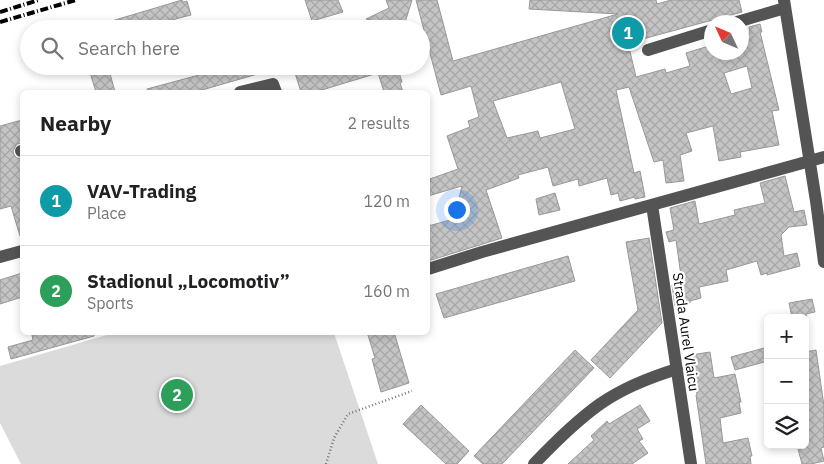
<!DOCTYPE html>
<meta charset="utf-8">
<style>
:root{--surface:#fff;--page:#f2f2f2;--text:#202124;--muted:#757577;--line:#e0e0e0;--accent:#000}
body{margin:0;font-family:"IBM Plex Sans",sans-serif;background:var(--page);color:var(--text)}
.controls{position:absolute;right:15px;bottom:15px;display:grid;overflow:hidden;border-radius:8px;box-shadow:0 2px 8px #0003}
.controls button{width:45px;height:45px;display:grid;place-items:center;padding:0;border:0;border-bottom:1px solid var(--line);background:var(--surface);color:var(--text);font:25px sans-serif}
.compass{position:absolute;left:704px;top:15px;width:45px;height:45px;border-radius:50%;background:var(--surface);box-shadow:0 2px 8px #0003;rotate:314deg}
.you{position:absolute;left:456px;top:209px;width:18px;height:18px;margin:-12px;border:4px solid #fff;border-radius:50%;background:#1a73e8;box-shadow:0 0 0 8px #1a73e833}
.badge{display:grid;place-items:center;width:32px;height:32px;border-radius:50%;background:var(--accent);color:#fff;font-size:16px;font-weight:700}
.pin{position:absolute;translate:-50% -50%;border:2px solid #fff;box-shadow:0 1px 5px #0006}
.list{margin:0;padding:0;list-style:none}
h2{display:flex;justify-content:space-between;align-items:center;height:65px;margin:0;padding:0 20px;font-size:21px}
h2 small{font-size:16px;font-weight:400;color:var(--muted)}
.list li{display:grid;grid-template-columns:32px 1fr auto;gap:15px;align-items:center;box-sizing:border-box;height:90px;padding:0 20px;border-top:1px solid var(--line)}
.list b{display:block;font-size:19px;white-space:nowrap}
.list p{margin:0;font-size:16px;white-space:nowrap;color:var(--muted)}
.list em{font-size:16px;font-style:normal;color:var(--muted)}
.icon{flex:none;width:28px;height:28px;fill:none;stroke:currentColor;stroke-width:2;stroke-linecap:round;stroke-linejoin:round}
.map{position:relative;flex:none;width:824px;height:464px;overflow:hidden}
.search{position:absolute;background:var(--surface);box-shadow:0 2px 8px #0003;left:20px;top:20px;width:410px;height:55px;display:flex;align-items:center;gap:12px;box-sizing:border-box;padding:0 18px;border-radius:28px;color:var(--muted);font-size:19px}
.panel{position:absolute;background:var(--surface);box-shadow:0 2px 8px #0003;left:20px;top:90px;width:410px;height:245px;border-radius:8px}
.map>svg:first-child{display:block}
.grass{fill:#dbdbdb}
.building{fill:url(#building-cross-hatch);stroke:#989898;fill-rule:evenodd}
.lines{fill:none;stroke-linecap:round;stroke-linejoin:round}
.path{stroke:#767676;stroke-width:2.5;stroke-dasharray:1 2.5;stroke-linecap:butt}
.minor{stroke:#545454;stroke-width:12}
.rail{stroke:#000;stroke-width:4;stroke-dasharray:8 2.5 1 2.5;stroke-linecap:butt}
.labels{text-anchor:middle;stroke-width:4.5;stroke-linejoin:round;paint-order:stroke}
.street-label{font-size:14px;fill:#000;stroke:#fff}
</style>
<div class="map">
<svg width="824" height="464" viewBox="0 0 824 464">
<defs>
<pattern id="building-cross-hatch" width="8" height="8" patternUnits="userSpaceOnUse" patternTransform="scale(1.25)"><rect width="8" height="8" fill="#c4c4c4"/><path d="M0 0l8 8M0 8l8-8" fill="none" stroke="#a7a7a7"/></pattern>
</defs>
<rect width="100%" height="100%" fill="#fff"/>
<path class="grass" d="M117,332L334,333L378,464H21L0,423V366Z"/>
<path class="building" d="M182,0L183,2L187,1L191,15L156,24L158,29H96L95,26Z
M305,0H338L343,12L312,21Z
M386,0H412L403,29L366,19L389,8Z
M416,0H437L453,61L618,14L529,9L530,0H656L657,4L671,0H739L742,12L628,43L636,77L665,69L666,73L690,66L686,53L712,45V52H745L742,35L750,33L749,27L760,24L762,32H760L779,110L772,111L779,145L740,152L741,157L719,161L713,126L686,133L692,151L680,155L684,181L666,183L663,160L654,162L629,87L616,90L634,173L640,171L645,197L635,199V197L620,201L618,193L611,195L607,178L579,186L578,179L553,186L548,167L518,175L519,178L486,190L502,238L428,261V226L454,219L462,186L428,196V183L431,182L430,179L458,169L447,136L470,127L468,121L479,117L471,86L441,95ZM747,66L752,88L731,94L724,73ZM561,82L575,129L540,138L538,131L507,138L493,101Z
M88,66H108L115,92H96Z
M197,66H275V69L195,92H148L147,89L199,75Z
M318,66H397L402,82L400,83L403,92H384L378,73L315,92H301L295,73Z
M22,120V143L17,144L13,151L14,155L17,158L22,159V236H20L11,206L0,209V126Z
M785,176L794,212L804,210L807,225L789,227L781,235L784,256L797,253L800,266L767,275V273L761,275L757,261L726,270L728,281L699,287L701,298L690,301V303L675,306L672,285L682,283L676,240L669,242L666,232L674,230L670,208L695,201L699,224L735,215L734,210L765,203L760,183Z
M555,193L560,210L539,215L536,199Z
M649,238L662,323L610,378L591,360L638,310L626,242Z
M568,256L575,281L444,318L436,294Z
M22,273V297L0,304V280Z
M812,299L815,312L806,314L807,318H792L789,303Z
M39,332H93L94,336L11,359L8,347L33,340L32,335Z
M367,332H394L409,383L381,392L372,359L375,358Z
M768,347V361L735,370L731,357Z
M575,350L594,368L502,464H483L474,456Z
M816,350L824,406V447L821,448L824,461L811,464H802L797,445H805V352Z
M710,352L714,378L735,374L741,402H739L741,413L720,418L723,443L748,438L752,456H750L751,464H706L696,395L697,394L691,355Z
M421,405L469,451L457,464H446L403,424Z
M640,405L650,421L637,429L643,439L639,441L648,453L632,464H568L594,440L591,436L607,421L609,424Z"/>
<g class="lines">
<path class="path" d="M326,464L334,438L348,414L412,391"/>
<path class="minor" d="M784,0L816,201L824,262
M737,22L785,8
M648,50L712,30
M240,92L273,84L276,92
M21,151H22
M652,205L691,464
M0,257L22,251
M428,269L482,252L824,157
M534,464C554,443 576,421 600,404C623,388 651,377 677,369"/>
<path class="rail" d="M0,12L39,0
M0,22L76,0"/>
</g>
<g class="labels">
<g class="street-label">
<text transform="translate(686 332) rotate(82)" y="5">Strada Aurel Vlaicu</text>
</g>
</g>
</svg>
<div class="controls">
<button>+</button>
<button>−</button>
<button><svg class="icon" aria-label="layers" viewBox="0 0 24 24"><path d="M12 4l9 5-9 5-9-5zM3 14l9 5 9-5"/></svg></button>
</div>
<svg class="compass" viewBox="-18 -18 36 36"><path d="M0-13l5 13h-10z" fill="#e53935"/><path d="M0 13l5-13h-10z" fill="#757577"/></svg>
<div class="you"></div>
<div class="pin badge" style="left:628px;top:33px;background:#0f9aa8">1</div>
<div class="pin badge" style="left:177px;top:395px;background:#2e9e5b">2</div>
<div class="search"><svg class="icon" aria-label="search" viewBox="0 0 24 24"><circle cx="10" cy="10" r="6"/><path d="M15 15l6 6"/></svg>Search here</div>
<section class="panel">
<h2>Nearby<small>2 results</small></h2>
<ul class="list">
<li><span class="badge" style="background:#0f9aa8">1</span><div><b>VAV-Trading</b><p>Place</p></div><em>120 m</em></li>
<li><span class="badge" style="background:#2e9e5b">2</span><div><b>Stadionul „Locomotiv”</b><p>Sports</p></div><em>160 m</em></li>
</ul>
</section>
</div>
